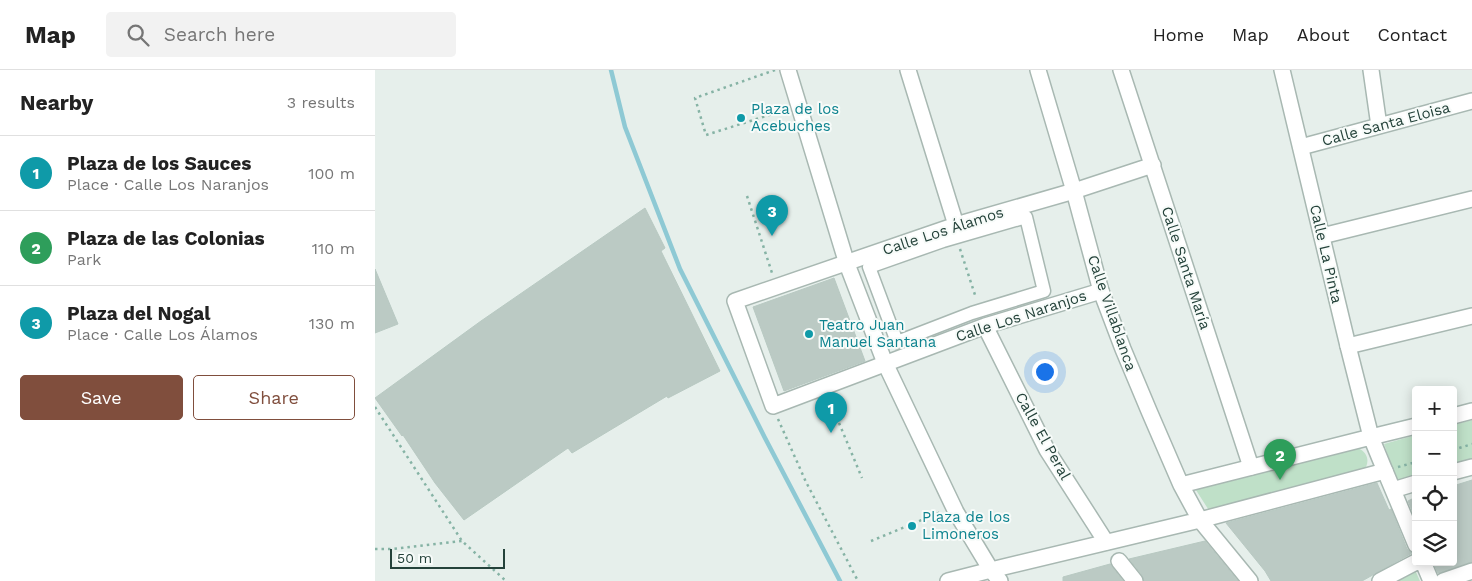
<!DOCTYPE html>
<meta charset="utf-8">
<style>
:root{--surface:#fff;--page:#f2f2f2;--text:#222;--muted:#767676;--line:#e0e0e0;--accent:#804e3d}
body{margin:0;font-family:"Work Sans",sans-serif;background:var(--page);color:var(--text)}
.controls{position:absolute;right:15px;bottom:15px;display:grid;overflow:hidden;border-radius:5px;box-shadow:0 2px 12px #0003}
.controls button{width:45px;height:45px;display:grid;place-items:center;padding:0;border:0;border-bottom:1px solid var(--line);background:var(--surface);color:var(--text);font:25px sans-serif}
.scale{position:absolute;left:15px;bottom:12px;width:115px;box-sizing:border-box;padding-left:5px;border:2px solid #24423a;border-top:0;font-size:14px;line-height:18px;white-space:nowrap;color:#24423a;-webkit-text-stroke:4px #f7fbf9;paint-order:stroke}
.you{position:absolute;left:669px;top:301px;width:18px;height:18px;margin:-12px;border:4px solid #fff;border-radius:50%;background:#1a73e8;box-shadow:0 0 0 8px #1a73e833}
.badge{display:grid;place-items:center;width:32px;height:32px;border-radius:50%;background:var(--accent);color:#fff;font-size:16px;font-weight:700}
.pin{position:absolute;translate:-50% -41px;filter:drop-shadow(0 1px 2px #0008)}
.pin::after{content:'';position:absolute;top:26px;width:18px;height:15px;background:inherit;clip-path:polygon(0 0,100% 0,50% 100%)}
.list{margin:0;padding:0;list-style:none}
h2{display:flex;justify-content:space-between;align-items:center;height:65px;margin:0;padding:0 20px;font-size:21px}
h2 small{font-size:16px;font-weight:400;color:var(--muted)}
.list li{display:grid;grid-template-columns:32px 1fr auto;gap:15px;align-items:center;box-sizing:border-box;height:75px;padding:0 20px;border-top:1px solid var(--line)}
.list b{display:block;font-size:19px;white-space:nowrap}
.list p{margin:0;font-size:16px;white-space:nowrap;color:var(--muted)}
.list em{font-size:16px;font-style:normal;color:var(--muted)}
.actions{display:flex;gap:10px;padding:15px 20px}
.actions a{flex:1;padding:11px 0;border:1px solid var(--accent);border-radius:5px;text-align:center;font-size:18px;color:var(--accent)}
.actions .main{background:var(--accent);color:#fff}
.icon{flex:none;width:28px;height:28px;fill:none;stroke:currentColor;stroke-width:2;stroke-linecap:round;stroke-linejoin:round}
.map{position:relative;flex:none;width:1097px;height:511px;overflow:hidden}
header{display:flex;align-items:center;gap:30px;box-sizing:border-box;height:70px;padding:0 25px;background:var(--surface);border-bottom:1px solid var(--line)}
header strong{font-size:24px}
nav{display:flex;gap:28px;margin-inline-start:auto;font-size:18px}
.search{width:350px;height:45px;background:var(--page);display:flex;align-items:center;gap:12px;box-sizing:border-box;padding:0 18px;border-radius:5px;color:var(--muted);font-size:19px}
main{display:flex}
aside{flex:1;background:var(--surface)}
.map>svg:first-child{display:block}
.green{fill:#bfe0c8}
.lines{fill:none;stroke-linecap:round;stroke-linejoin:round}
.stream{stroke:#8ec9d4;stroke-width:4.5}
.building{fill:#bbcac4;stroke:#b8c9c2}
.pedestrian-casing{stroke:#a8b8b2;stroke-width:15}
.minor-casing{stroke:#a8b8b2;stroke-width:18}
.tertiary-casing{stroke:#a8b8b2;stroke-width:18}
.path{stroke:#86b3a5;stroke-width:2.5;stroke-dasharray:2.5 4;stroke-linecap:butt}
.pedestrian{stroke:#fff;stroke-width:12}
.minor{stroke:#fff;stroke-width:15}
.tertiary{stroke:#fff;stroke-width:15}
.culture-dot{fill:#0f9aa8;stroke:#f7fbf9;stroke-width:2}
.labels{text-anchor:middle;stroke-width:4;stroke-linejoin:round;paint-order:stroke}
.culture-label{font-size:15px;fill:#0d838f;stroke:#f7fbf9;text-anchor:start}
.street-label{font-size:15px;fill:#24423a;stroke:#f7fbf9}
</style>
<header>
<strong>Map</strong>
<div class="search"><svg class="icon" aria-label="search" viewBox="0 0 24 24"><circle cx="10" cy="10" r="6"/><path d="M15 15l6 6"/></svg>Search here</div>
<nav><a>Home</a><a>Map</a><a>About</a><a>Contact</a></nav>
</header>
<main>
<aside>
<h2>Nearby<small>3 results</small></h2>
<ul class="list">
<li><span class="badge" style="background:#0f9aa8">1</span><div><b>Plaza de los Sauces</b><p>Place · Calle Los Naranjos</p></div><em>100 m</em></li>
<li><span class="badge" style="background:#2e9e5b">2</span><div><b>Plaza de las Colonias</b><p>Park</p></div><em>110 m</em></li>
<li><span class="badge" style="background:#0f9aa8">3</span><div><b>Plaza del Nogal</b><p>Place · Calle Los Álamos</p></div><em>130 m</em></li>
</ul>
<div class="actions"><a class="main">Save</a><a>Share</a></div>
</aside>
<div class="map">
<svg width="1097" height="511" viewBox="0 0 1097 511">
<rect width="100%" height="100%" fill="#e6efeb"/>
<path class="green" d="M1097,350V391L1078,397V355Z
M1041,365V408L1023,414L1009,374Z
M983,378C994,383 995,393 988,402L835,442L819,417Z
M1040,500L1045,511H1021Z"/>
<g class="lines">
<path class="stream" d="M236,0L250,57L305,199L390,368L465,511"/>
</g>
<path class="building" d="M270,138L290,178L286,181L345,301L293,328L292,326L197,383L193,378L89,450L60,413L28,365L27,366L0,328L106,251Z
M0,199L23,254L0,263Z
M459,208L490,291L409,321L378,237Z
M1097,410V492L1063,503L1058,492H1078V416Z
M1002,413L1014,440L1016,439L1032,479L1037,483L987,511H896L890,501L851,453Z
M1041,427V450L1033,431Z
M830,471L863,511H769L767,505L754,489Z
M735,494L748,511H688V507Z"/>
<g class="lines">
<defs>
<path id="pedestrian" d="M651,147L669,221L597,243L522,272L494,197L568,171Z"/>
<path id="minor" d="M533,0L581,155
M746,0L876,397
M996,0L1004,56
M926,77L1097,31
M947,166L1097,129
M726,221L610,256L398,336L360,231L581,155L699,121L778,95
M610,256L672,380L731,472
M973,276L1097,246
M1078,346L1097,341
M996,367L1041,356
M1010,401L1041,475
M1078,402L1097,397
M1018,420L1041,413
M825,450L875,511
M744,491L760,511
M1048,492L1056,511
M573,511L616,500
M1005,511L1041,492
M1068,511L1097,501"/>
<path id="tertiary" d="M413,0L472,194L510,293L581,442L616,500L625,511
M663,0L699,121L726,221L748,279L774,341L806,415L825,450
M806,415L996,367
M616,500L825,450L1010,401L996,367L973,276L907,0"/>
</defs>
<use href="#pedestrian" class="pedestrian-casing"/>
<use href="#minor" class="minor-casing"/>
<use href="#tertiary" class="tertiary-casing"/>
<path class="path" d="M400,0L320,28L331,65L410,40
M372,126L397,203
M585,179L601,228
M454,329L487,408
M0,337L87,471L131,511
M403,349L431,412L483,511
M1078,380L1097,374
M1023,397L1041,392
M496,471L566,442
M0,479H17L87,471"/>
<use href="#pedestrian" class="pedestrian"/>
<use href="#minor" class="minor"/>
<use href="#tertiary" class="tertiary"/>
</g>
<g class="culture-dot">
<circle cx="366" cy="48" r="5"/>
<circle cx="434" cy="264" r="5"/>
<circle cx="537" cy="456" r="5"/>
</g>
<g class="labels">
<g class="culture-label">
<text x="376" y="44">Plaza de los<tspan x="376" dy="17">Acebuches</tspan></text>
<text x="444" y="260">Teatro Juan<tspan x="444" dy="17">Manuel Santana</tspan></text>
<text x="547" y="452">Plaza de los<tspan x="547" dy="17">Limoneros</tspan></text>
</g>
<g class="street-label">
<text transform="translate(1011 54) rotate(-15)" y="5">Calle Santa Eloisa</text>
<text transform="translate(568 161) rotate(-18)" y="5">Calle Los Álamos</text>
<text transform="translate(951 184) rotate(77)" y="5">Calle La Pinta</text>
<text transform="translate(811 198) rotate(72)" y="5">Calle Santa María</text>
<text transform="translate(737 243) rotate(71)" y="5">Calle Villablanca</text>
<text transform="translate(646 246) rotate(-18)" y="5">Calle Los Naranjos</text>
<text transform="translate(668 366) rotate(61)" y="5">Calle El Peral</text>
</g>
</g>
</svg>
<div class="controls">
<button>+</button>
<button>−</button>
<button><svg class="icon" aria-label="locate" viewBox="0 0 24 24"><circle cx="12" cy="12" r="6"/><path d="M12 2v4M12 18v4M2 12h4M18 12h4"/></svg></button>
<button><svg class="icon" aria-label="layers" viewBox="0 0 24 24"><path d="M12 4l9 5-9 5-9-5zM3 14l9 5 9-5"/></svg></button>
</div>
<div class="scale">50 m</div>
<div class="you"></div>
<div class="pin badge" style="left:456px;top:363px;background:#0f9aa8">1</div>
<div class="pin badge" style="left:905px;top:410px;background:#2e9e5b">2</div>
<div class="pin badge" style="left:397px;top:166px;background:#0f9aa8">3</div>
</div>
</main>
